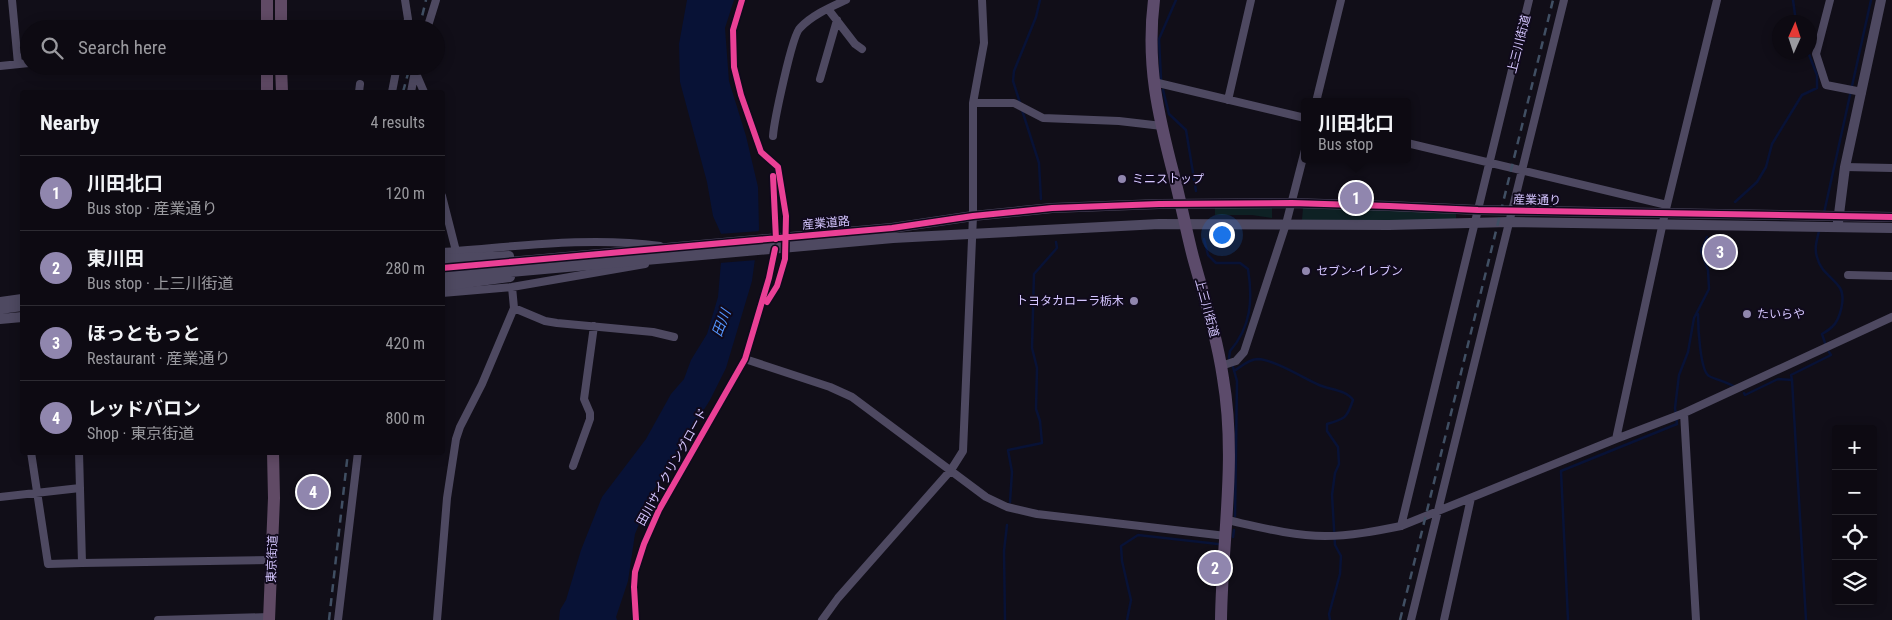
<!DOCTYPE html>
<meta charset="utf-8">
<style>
:root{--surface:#0d0a12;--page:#16131b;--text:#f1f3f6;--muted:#9a9a9f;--line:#2d2b32;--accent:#9086ae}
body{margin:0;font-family:"Roboto Condensed","Noto Sans JP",sans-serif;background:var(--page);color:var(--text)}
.controls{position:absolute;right:15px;bottom:15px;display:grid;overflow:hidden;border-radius:5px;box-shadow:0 2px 12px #0003}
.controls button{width:45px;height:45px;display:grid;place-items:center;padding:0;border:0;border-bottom:1px solid var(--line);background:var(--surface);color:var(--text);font:25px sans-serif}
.compass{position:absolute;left:1772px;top:15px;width:45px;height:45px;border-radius:50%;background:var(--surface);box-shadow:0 2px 12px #0003;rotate:3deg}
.you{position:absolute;left:1221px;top:234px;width:18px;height:18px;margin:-12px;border:4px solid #fff;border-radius:50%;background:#1a73e8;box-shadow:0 0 0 8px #1a73e833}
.badge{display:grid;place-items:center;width:32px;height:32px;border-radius:50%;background:var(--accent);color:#fff;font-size:16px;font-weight:700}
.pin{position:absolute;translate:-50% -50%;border:2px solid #fff;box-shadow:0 1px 5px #0006}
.popup{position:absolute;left:1301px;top:98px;width:110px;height:65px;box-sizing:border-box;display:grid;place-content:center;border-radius:5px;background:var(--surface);filter:drop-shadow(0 1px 4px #0005);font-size:16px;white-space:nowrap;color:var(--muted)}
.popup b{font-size:19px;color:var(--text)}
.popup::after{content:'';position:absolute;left:50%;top:100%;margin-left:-10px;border:10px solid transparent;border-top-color:var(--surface)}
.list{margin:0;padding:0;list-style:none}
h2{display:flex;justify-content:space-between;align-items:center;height:65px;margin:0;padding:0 20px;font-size:21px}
h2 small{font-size:16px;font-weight:400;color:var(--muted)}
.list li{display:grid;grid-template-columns:32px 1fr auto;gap:15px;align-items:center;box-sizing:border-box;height:75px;padding:0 20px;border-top:1px solid var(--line)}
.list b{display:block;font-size:19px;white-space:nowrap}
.list p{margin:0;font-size:16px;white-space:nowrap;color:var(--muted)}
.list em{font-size:16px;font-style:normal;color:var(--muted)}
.icon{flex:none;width:28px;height:28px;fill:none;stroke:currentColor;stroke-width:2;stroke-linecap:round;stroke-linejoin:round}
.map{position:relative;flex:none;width:1892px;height:620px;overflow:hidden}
.search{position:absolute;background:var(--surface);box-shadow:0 2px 12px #0003;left:20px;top:20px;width:425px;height:55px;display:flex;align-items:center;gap:12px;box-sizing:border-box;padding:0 18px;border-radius:28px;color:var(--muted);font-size:19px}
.panel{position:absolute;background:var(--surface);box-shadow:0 2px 12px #0003;left:20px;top:90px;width:425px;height:365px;border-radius:5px}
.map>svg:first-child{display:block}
.green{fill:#0e2124}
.water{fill:#081236}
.pier{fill:#110e18}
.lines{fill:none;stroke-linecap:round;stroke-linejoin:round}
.stream{stroke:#081236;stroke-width:2.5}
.minor{stroke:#4e4961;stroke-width:8}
.tertiary{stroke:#4e4961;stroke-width:10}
.primary{stroke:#5c4b6b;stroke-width:12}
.trunk{stroke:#604a65;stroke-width:12}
.rail{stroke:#404f63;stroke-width:2.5;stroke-dasharray:8 6;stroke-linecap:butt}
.cycleway-casing{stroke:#100a1c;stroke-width:9}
.cycleway{stroke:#ea4096;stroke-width:6}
.poi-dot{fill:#9086ae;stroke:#100a1c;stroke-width:2}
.labels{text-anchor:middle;stroke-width:4;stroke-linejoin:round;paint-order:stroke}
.street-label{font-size:12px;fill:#d5c6ff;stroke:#100a1c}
.poi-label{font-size:12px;fill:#d5c6ff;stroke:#100a1c;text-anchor:start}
.water-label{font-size:14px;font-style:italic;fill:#5496ff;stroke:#100a1c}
</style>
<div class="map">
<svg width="1892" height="620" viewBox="0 0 1892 620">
<rect width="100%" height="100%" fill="#110e18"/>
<path class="green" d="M1215,207H1272V218L1252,215H1215Z
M1303,208L1378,209L1456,214V219L1376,221L1302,220Z"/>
<path class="water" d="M687,0H734L725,28L729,81L746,136L758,187L759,229L752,281L726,368L710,400L653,491L635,534L628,581L616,617L617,620H559L560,610L566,600L581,550L602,497L646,439L671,394L684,379L691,360L707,334L718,297L723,238L713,216L707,182L680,82L679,44Z"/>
<path class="pier" d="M761,231L757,260L719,263L720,238L719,234Z"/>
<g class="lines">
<path class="stream" d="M1793,0L1796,22
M1161,79L1159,39L1176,0
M1163,90L1169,114L1186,130L1196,191
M1020,103L1013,81L1014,71L1036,17L1040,0
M1022,110L1039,163L1041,199
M1735,202L1757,182L1766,167L1772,144L1802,95L1817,88V75L1808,52
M1824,213L1871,0
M1819,231C1817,240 1814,248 1817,257C1821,273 1832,276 1840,288C1846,298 1840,320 1832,327C1829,330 1825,332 1822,334L1825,343
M1204,239L1208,255L1216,263H1240L1248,269C1253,300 1251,327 1230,351L1229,358
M1698,314C1698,326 1700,371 1709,376C1717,380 1727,382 1735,387
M1233,367L1237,381L1235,516
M1234,371C1242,366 1249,359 1258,359C1275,360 1303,378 1319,385C1331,390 1346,390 1353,400C1347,418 1345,419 1327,424V431L1338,447L1339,464L1335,473L1332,495L1335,545L1341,556L1340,574L1329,614L1330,620
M1792,380L1791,375L1831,355L1829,352
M1744,393L1745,395L1778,379L1792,380L1806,620
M1010,502L1012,472L1008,450L1042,443L1040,421L1036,409L1037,368L1032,348L1034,274L1057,248L1056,242
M1233,537L1234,530
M1005,620L1004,551L1007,525
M1127,620L1131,600L1122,561L1121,546L1138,535L1218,544
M1568,620L1561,471L1677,424L1675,408L1679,375L1688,352L1694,318L1709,289L1708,270L1701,251L1707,237"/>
<path class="minor" d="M12,0L18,64
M405,0L408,19L406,29
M1830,0L1816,54L1826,85L1862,92
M828,9L855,44L862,49
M427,29L436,0
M0,66L29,63
M415,71L424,92
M820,79L837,20
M1154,82L1305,118
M359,92L360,84
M392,92L397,66
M411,92L416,66
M1228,100L1251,0
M1316,102L1341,0
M973,103H1014L1043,118L1119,121L1162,126
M773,136C774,122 792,35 800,28C812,15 831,7 846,0
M1407,143L1667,205
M1845,167L1892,168
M442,196L456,251
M442,252C514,247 588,236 660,246
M1848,275L1892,276
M442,293L512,287L645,264
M514,308L545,321L557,323L653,332L674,337
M745,359L830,387L852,397L986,497L1007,507L1037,514L1226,536
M1221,366L1236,361L1244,352L1286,224L1305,150
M1684,413L1696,620
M1616,439L1684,413L1892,317
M31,452L48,564L82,563
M79,452L82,563L272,560
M573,466L590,419V413L584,399L594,326
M0,497L80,488
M1227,520C1259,527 1293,536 1325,536C1351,536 1376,531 1401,526L1616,439L1665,213L1717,0
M1401,526L1529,0
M158,620L269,617
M338,620L358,452
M437,620L447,498L456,439L460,427L482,384L514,308L512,287
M822,620L838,598L951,470L963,451L973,216V103L984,43L982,0
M1411,620L1564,0
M1444,620L1471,498"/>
<path class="tertiary" d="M1838,222L1845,167L1881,0
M442,259L509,256
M442,268L892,228L973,216L1052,208L1159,204L1292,203L1389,206L1478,210L1892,217
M442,278L893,238L1159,224L1389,225L1510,222L1892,228
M442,286L510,277
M0,302L22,299
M0,309L22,306
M0,319L22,317"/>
<path class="primary" d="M1154,0C1146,63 1158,115 1174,176C1181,203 1186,230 1193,257C1204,297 1217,337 1223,378C1237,459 1222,539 1221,620"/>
<path class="trunk" d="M267,0V29
M281,0V29
M267,66V92
M281,66L282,92
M269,620L274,498L273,452"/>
<path class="rail" d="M419,29L426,0
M403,92L410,66
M329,620L348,452
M1400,620L1553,0"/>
<defs>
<path id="cycleway" d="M742,0L733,30L734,67L741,95L761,152L778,167L786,216L785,259L777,286L767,302
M773,176L776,239
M442,268L892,228L973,216L1052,208L1159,204L1292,203L1389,206L1478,210L1892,217
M636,620L634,587L635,572L644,544L659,510L745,359L769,278L775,249"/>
</defs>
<use href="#cycleway" class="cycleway-casing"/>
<use href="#cycleway" class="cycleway"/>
</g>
<g class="poi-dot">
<circle cx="1122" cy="179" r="5"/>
<circle cx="1306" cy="271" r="5"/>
<circle cx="1134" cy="301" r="5"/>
<circle cx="1747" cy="314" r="5"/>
</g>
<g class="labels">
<g class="street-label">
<text transform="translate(1519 44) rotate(-76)" y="4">上三川街道</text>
<text transform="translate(1537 200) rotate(1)" y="4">産業通り</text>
<text transform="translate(826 223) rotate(-5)" y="4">産業道路</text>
<text transform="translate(1207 308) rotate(75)" y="4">上三川街道</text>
<text transform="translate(672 467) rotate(-61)" y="4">田川サイクリングロード</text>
<text transform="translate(272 559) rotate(-88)" y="4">東京街道</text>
</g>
<g class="poi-label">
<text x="1132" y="183">ミニストップ</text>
<text x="1316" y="275">セブン-イレブン</text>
<text x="1124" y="305" text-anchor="end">トヨタカローラ栃木</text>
<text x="1757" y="318">たいらや</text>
</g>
<g class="water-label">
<text transform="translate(721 323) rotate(-69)" y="5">田川</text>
</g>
</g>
</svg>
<div class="controls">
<button>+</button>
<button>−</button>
<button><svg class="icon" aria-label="locate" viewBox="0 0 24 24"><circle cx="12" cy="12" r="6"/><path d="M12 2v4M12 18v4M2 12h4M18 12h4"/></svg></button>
<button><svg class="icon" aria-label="layers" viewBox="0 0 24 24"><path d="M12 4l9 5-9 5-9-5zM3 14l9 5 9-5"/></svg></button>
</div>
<svg class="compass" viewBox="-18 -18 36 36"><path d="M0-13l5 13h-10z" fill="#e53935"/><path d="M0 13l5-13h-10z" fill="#9a9a9f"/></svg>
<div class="you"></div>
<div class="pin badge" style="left:1356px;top:198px">1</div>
<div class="popup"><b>川田北口</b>Bus stop</div>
<div class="pin badge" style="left:1215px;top:568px">2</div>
<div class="pin badge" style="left:1720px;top:252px">3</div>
<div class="pin badge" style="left:313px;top:492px">4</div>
<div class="search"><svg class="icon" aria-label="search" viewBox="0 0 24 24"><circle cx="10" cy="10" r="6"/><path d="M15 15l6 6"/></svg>Search here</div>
<section class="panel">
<h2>Nearby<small>4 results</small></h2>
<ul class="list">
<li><span class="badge">1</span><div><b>川田北口</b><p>Bus stop · 産業通り</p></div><em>120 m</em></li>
<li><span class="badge">2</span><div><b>東川田</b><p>Bus stop · 上三川街道</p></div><em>280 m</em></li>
<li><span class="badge">3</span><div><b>ほっともっと</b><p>Restaurant · 産業通り</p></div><em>420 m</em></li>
<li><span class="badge">4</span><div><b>レッドバロン</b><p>Shop · 東京街道</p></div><em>800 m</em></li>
</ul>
</section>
</div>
